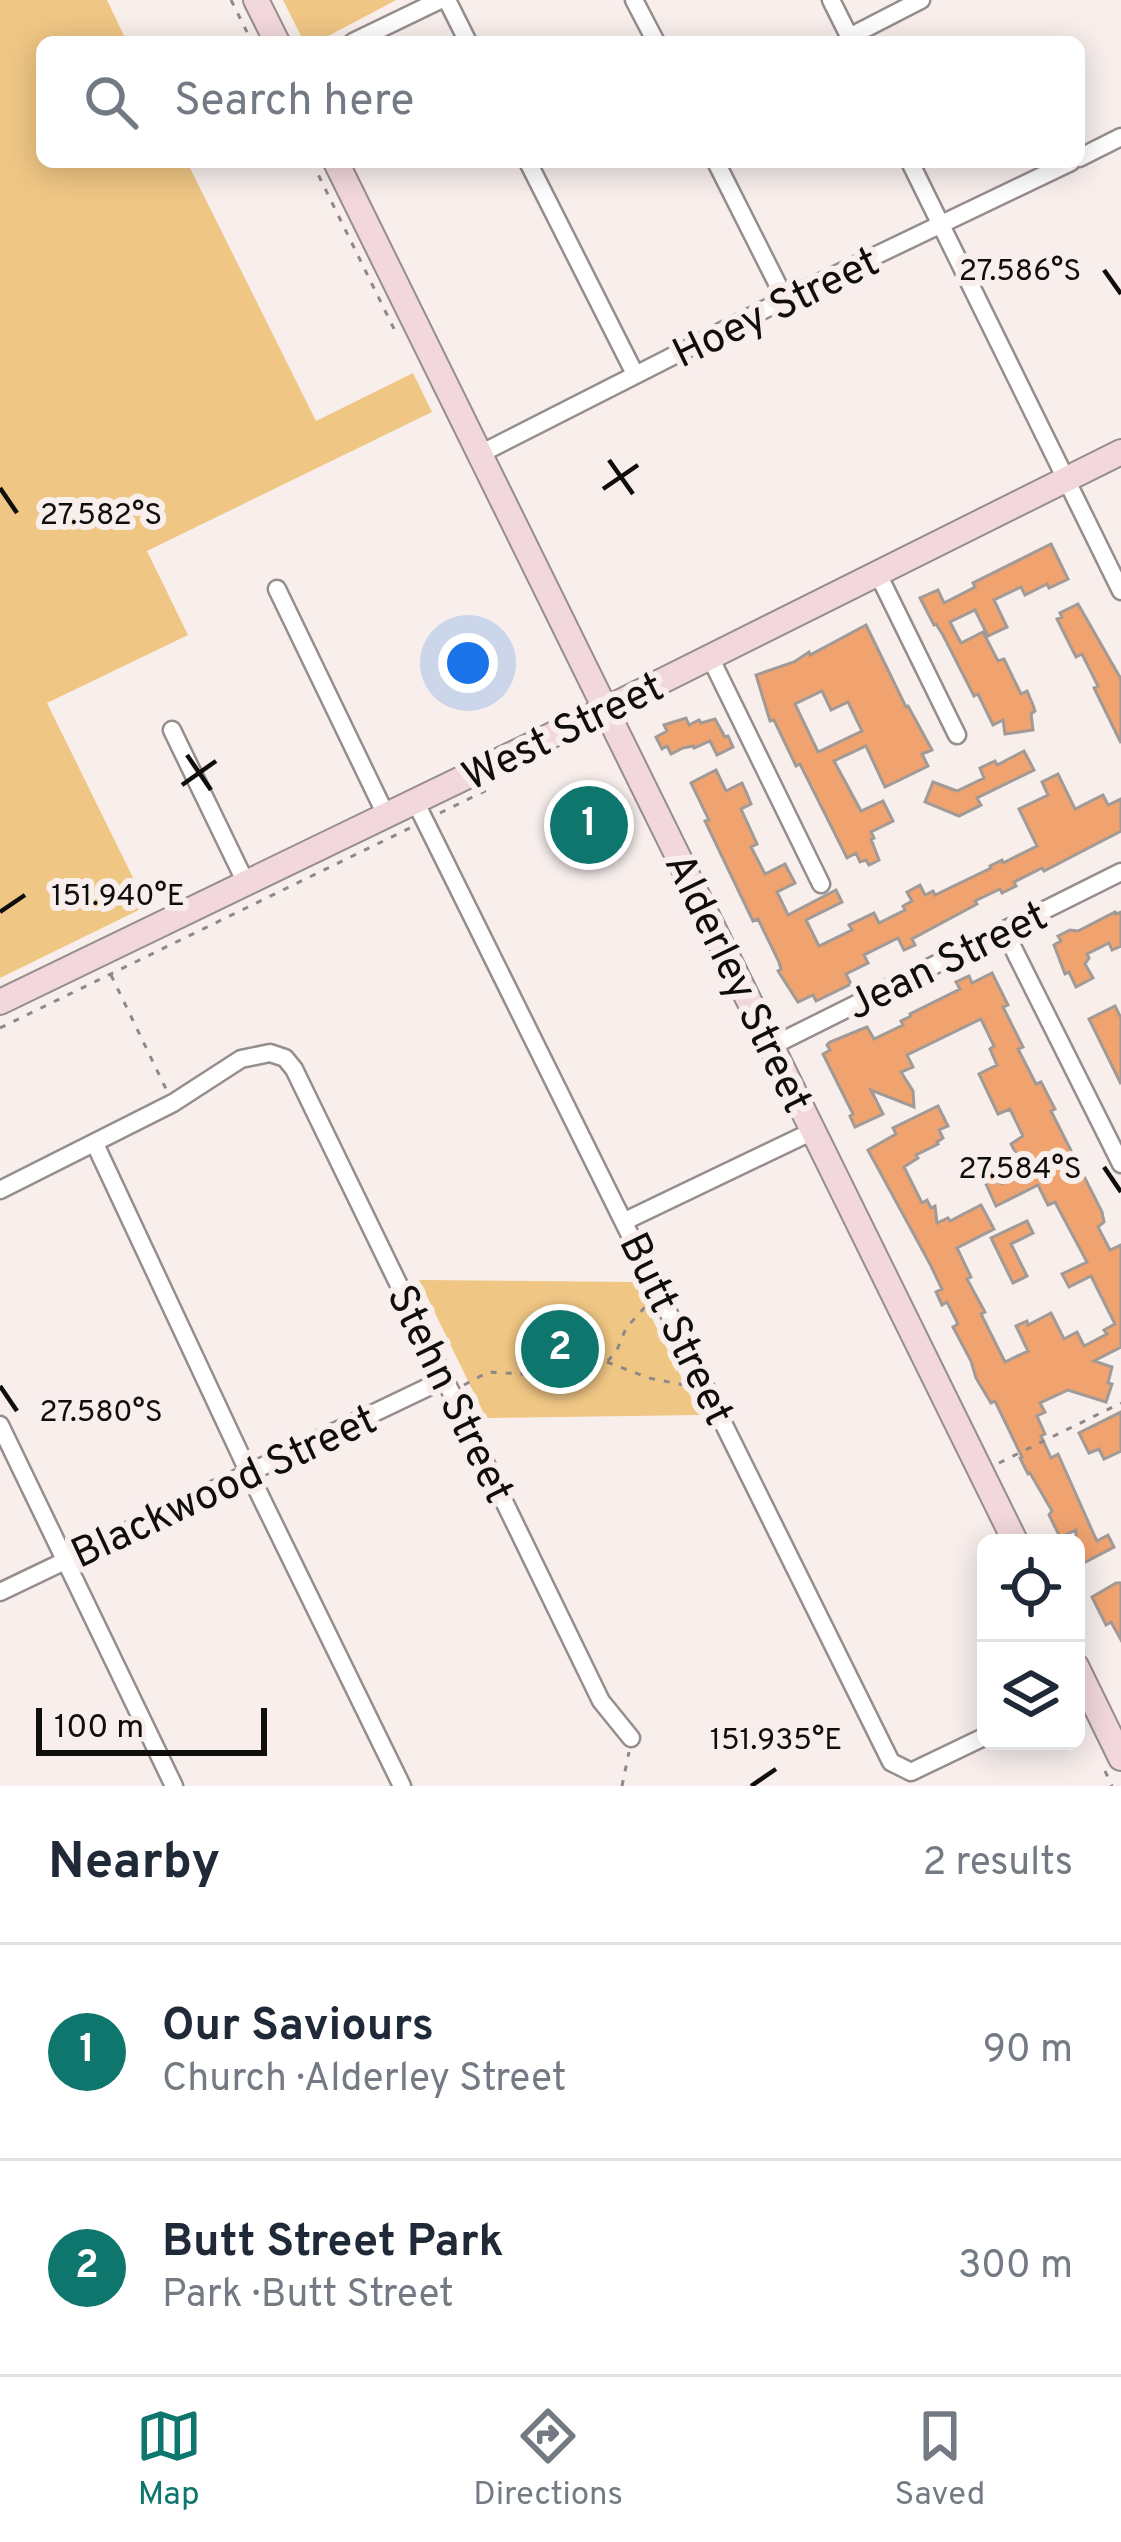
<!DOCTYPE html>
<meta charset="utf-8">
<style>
:root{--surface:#fff;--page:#f2f2f3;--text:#1f2937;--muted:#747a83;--line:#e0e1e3;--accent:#0f766e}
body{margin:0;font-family:Overpass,sans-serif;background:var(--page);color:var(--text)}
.controls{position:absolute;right:36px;bottom:36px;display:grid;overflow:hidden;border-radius:18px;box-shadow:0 6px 30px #0003}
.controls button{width:108px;height:108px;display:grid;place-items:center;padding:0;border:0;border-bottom:3px solid var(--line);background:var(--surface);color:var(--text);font:60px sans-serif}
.scale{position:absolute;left:36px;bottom:30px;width:231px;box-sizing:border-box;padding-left:12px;border:6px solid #100e0d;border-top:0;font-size:33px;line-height:42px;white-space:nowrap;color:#100e0d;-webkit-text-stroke:9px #f8efed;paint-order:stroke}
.you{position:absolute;left:468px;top:663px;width:42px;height:42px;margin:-30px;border:9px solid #fff;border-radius:50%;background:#1a73e8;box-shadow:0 0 0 18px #1a73e833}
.badge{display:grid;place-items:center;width:78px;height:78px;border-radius:50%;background:var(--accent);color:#fff;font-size:39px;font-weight:700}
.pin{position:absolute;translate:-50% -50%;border:6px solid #fff;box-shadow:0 3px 12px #0006}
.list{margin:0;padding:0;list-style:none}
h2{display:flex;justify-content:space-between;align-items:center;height:156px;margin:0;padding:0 48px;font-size:51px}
h2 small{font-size:39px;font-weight:400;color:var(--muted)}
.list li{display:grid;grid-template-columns:78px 1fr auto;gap:36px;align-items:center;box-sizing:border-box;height:216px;padding:0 48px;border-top:3px solid var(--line)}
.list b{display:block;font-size:45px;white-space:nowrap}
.list p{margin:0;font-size:39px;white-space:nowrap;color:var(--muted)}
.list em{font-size:39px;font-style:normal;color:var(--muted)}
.icon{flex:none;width:66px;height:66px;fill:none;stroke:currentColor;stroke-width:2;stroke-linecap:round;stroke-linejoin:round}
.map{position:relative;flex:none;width:1121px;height:1786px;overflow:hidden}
.search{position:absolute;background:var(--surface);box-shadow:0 6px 30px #0003;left:36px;right:36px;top:36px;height:132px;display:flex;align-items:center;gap:30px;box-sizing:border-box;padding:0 42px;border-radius:18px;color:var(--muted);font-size:45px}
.sheet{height:588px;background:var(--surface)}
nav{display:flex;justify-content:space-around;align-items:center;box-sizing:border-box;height:168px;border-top:3px solid var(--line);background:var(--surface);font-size:33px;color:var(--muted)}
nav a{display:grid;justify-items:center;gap:6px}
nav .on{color:var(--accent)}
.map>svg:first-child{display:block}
.green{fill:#efc684}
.building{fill:#f0a36f;stroke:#a19a96;stroke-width:3;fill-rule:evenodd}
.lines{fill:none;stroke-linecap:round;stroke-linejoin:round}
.street-casing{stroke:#968e8c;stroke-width:21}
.secondary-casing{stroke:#968e8c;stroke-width:28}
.path{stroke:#8e8887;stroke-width:3;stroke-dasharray:6 9;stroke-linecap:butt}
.street{stroke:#fff;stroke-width:16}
.secondary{stroke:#f2d8dd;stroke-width:24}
.ticks{fill:none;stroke:#100e0d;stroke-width:4.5}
.labels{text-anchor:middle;stroke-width:12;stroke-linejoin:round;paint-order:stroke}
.street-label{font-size:42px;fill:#100e0d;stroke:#f8efed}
.ticks-label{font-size:30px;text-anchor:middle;fill:#100e0d;stroke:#f8efed;stroke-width:12;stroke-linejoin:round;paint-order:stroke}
</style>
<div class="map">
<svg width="1121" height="1786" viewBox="0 0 1121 1786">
<rect width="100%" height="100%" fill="#f8efed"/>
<path class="green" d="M0,0H107L127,42H42V162H187L316,421L413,373L432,412L147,551L188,635L47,703L147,906L0,978Z
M283,0H396L317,42H304Z
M419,1280L634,1282L700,1415L486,1418Z"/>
<path class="building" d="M1051,544L1068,579L1049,588L1047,584L1025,595L1021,587L994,600L1007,627L988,636L975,610L950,622L961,643L983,632L998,661L1004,659L1021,694L1027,691L1033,705L1035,711L1031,714L1033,730L1005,734L1003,720L993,725L978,694L974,696L943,635L936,624L934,625L920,598L938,590L944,603L975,587L973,583Z
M1078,604L1121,679V743L1094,688L1098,686L1082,654L1076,657L1057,619L1062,617L1060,613Z
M866,625L906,707L908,706L932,750L922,754L928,766L885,787L866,746L834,761L861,811L883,801L893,821L871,832L874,838L871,839L879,860L869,865L866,860L860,862L856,853L847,858L800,764L796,766L774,720L770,721L756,675L794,662L809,652L810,655ZM822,691L831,710L848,702L862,731L818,752L795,704Z
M686,718L689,725L699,720L701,723L715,719L725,737L728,736L733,747L717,755L710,741L694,748L693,746L683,748L671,754L667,746L662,749L656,737L667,731L664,725Z
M1024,751L1034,770L977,798L981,805L959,816L925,802L933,782L957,791L984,778L980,768L995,761L997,765Z
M716,770L726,791L742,783L747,794L751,804L741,809L757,844L751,847L765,874L785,864L795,883L777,892L788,915L836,890L842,902L806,920L819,946L852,930L849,925L874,913L879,923L905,910L903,906L912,901L907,892L920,885L925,895L933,891L935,895L991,868L990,866L1002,860L1003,863L1037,846L1019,809L1048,795L1042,782L1058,774L1075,809L1103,795L1108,805L1121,799V831L1044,871L1042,868L1014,882L1016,886L1002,893L1000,889L975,901L977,904L912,939L915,945L904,950L898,938L864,955L868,963L846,974L851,984L816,1001L813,995L798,1002L778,971L781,969L779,962L758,919L753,921L705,821L709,820L691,783Z
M1115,912L1116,914L1121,912V946L1112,950L1109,943L1087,954L1089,958L1085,964L1093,978L1076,987L1069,972L1065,974L1054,945L1061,941L1058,936L1070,930L1078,931Z
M992,973L1008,1005L1003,1007L1023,1047L1018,1049L1036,1084L1041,1082L1055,1109L1051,1111L1102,1212L1104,1222L1098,1227L1110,1250L1121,1245V1347L1094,1361L1112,1367L1108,1383L1112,1384L1106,1402L1068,1390L1040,1403L1045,1412L1037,1416L1045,1434L1041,1436L1051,1458L1058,1454L1095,1537L1097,1541L1108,1535L1114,1547L1076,1567V1530L1060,1537L1049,1515L1052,1511L1030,1473L1028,1474L1020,1458L1022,1457L995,1401L991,1403L976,1378L971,1361L953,1327L958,1324L947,1302L942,1305L936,1292L942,1289L930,1264L868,1150L896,1134L893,1128L938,1106L948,1126L939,1130L943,1138L937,1142L938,1144L916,1155L918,1158L904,1167L922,1203L927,1200L931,1208L935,1206L937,1223L948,1218L950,1221L981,1205L994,1229L957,1248L971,1277L967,1279L985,1312L981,1314L1005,1362L1028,1351L1016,1326L1027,1321L1028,1325L1051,1313L1064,1339L1077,1332L1084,1346L1107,1334L1104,1330L1115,1324L1091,1276L1069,1287L1062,1274L1087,1262L1055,1202L1048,1205L1038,1185L996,1206L976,1162L988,1156L1002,1184L1026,1172L1011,1144L1023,1136L1010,1109L998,1114L979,1074L997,1065L990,1049L994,1046L981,1019L907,1055L913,1067L901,1072L913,1091L914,1107L871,1090L883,1114L855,1127L850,1116L853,1114L823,1054L830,1050L827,1045L830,1042L867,1027L874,1039L903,1025L901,1021L911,1016L910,1014L960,989L956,982L969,976L972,983Z
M1115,1006L1121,1018V1084L1089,1019Z
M1027,1221L1033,1233L1011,1244L1027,1276L1013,1283L991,1238Z
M1121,1412V1451L1104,1459L1099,1449L1089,1453L1079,1433Z
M1116,1583H1121V1640L1111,1622L1106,1625L1092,1597Z"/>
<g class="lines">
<defs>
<path id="street" d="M447,0L468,42
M634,0L656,42
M831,0L852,42
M849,37L921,0
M353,42L440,0
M1079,158L1121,137
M528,162L635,374
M716,162L785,299
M910,162L1121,591
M480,454L785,299L1071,162
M878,574L957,735
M277,589L386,815
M710,657L821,884
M172,730L246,883
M415,801L891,1762L911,1772L986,1736
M1004,930L1121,1164
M772,1046L1121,872
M95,1144L249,1473L402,1786
M0,1190L173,1103L241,1059L270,1053L285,1058L294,1069L601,1701L631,1738
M625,1221L813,1131
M0,1425L174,1786
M0,1592L445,1379"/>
<path id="secondary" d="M256,0L277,42
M336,162L1016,1543
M0,1002L606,709L1121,452
M1076,1666L1121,1758"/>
</defs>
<use href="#street" class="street-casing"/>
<use href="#secondary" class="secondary-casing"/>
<path class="path" d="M231,0L252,42
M312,162L396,333
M440,813L491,788
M111,975L167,1091
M0,1028L410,828
M607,1362L649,1378L684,1385
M464,1385L488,1372L561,1376L576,1374L607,1362L617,1350L626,1328L646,1306
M999,1463L1121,1403
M1105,1771L1112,1786
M622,1786L629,1752"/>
<use href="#street" class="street"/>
<use href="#secondary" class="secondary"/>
</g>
<path class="ticks" d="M1104,270L1121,294M609,460L633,494M0,488L17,513M603,489L638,465M187,755L211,790M182,785L216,761M0,912L25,895M1104,1167L1121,1192M0,1386L17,1411M751,1786L776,1769"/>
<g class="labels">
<g class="street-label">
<text transform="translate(775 306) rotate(-26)" y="15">Hoey Street</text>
<text transform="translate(562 730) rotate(-26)" y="15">West Street</text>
<text transform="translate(946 959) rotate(-26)" y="15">Jean Street</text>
<text transform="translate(740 982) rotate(64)" y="15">Alderley Street</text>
<text transform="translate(678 1328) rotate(64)" y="15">Butt Street</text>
<text transform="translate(452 1393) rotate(64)" y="15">Stehn Street</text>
<text transform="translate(223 1485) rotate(-25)" y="15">Blackwood Street</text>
</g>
</g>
<g class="ticks-label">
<text x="1020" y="280">27.586°S</text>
<text x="101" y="524">27.582°S</text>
<text x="118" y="905">151.940°E</text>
<text x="1020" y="1178">27.584°S</text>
<text x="101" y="1421">27.580°S</text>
<text x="776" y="1749">151.935°E</text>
</g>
</svg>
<div class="controls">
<button><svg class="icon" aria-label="locate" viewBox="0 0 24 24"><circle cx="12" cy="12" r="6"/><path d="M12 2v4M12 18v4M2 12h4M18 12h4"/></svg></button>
<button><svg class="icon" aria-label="layers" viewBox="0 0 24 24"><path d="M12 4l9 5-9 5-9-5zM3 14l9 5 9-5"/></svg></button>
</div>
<div class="scale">100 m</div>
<div class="you"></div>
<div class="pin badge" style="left:589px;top:825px">1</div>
<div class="pin badge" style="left:560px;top:1349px">2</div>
<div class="search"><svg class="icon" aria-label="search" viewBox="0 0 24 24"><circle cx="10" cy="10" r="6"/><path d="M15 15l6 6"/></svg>Search here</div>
</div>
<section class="sheet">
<h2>Nearby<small>2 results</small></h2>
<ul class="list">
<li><span class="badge">1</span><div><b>Our Saviours</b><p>Church · Alderley Street</p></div><em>90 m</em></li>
<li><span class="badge">2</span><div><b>Butt Street Park</b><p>Park · Butt Street</p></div><em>300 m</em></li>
</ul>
</section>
<nav>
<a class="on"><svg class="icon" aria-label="map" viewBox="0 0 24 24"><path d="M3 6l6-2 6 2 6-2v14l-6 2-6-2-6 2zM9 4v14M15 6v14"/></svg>Map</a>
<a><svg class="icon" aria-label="directions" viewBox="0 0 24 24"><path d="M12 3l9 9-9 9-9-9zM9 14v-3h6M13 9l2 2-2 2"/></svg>Directions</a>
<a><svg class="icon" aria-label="saved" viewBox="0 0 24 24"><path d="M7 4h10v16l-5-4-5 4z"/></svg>Saved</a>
</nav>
